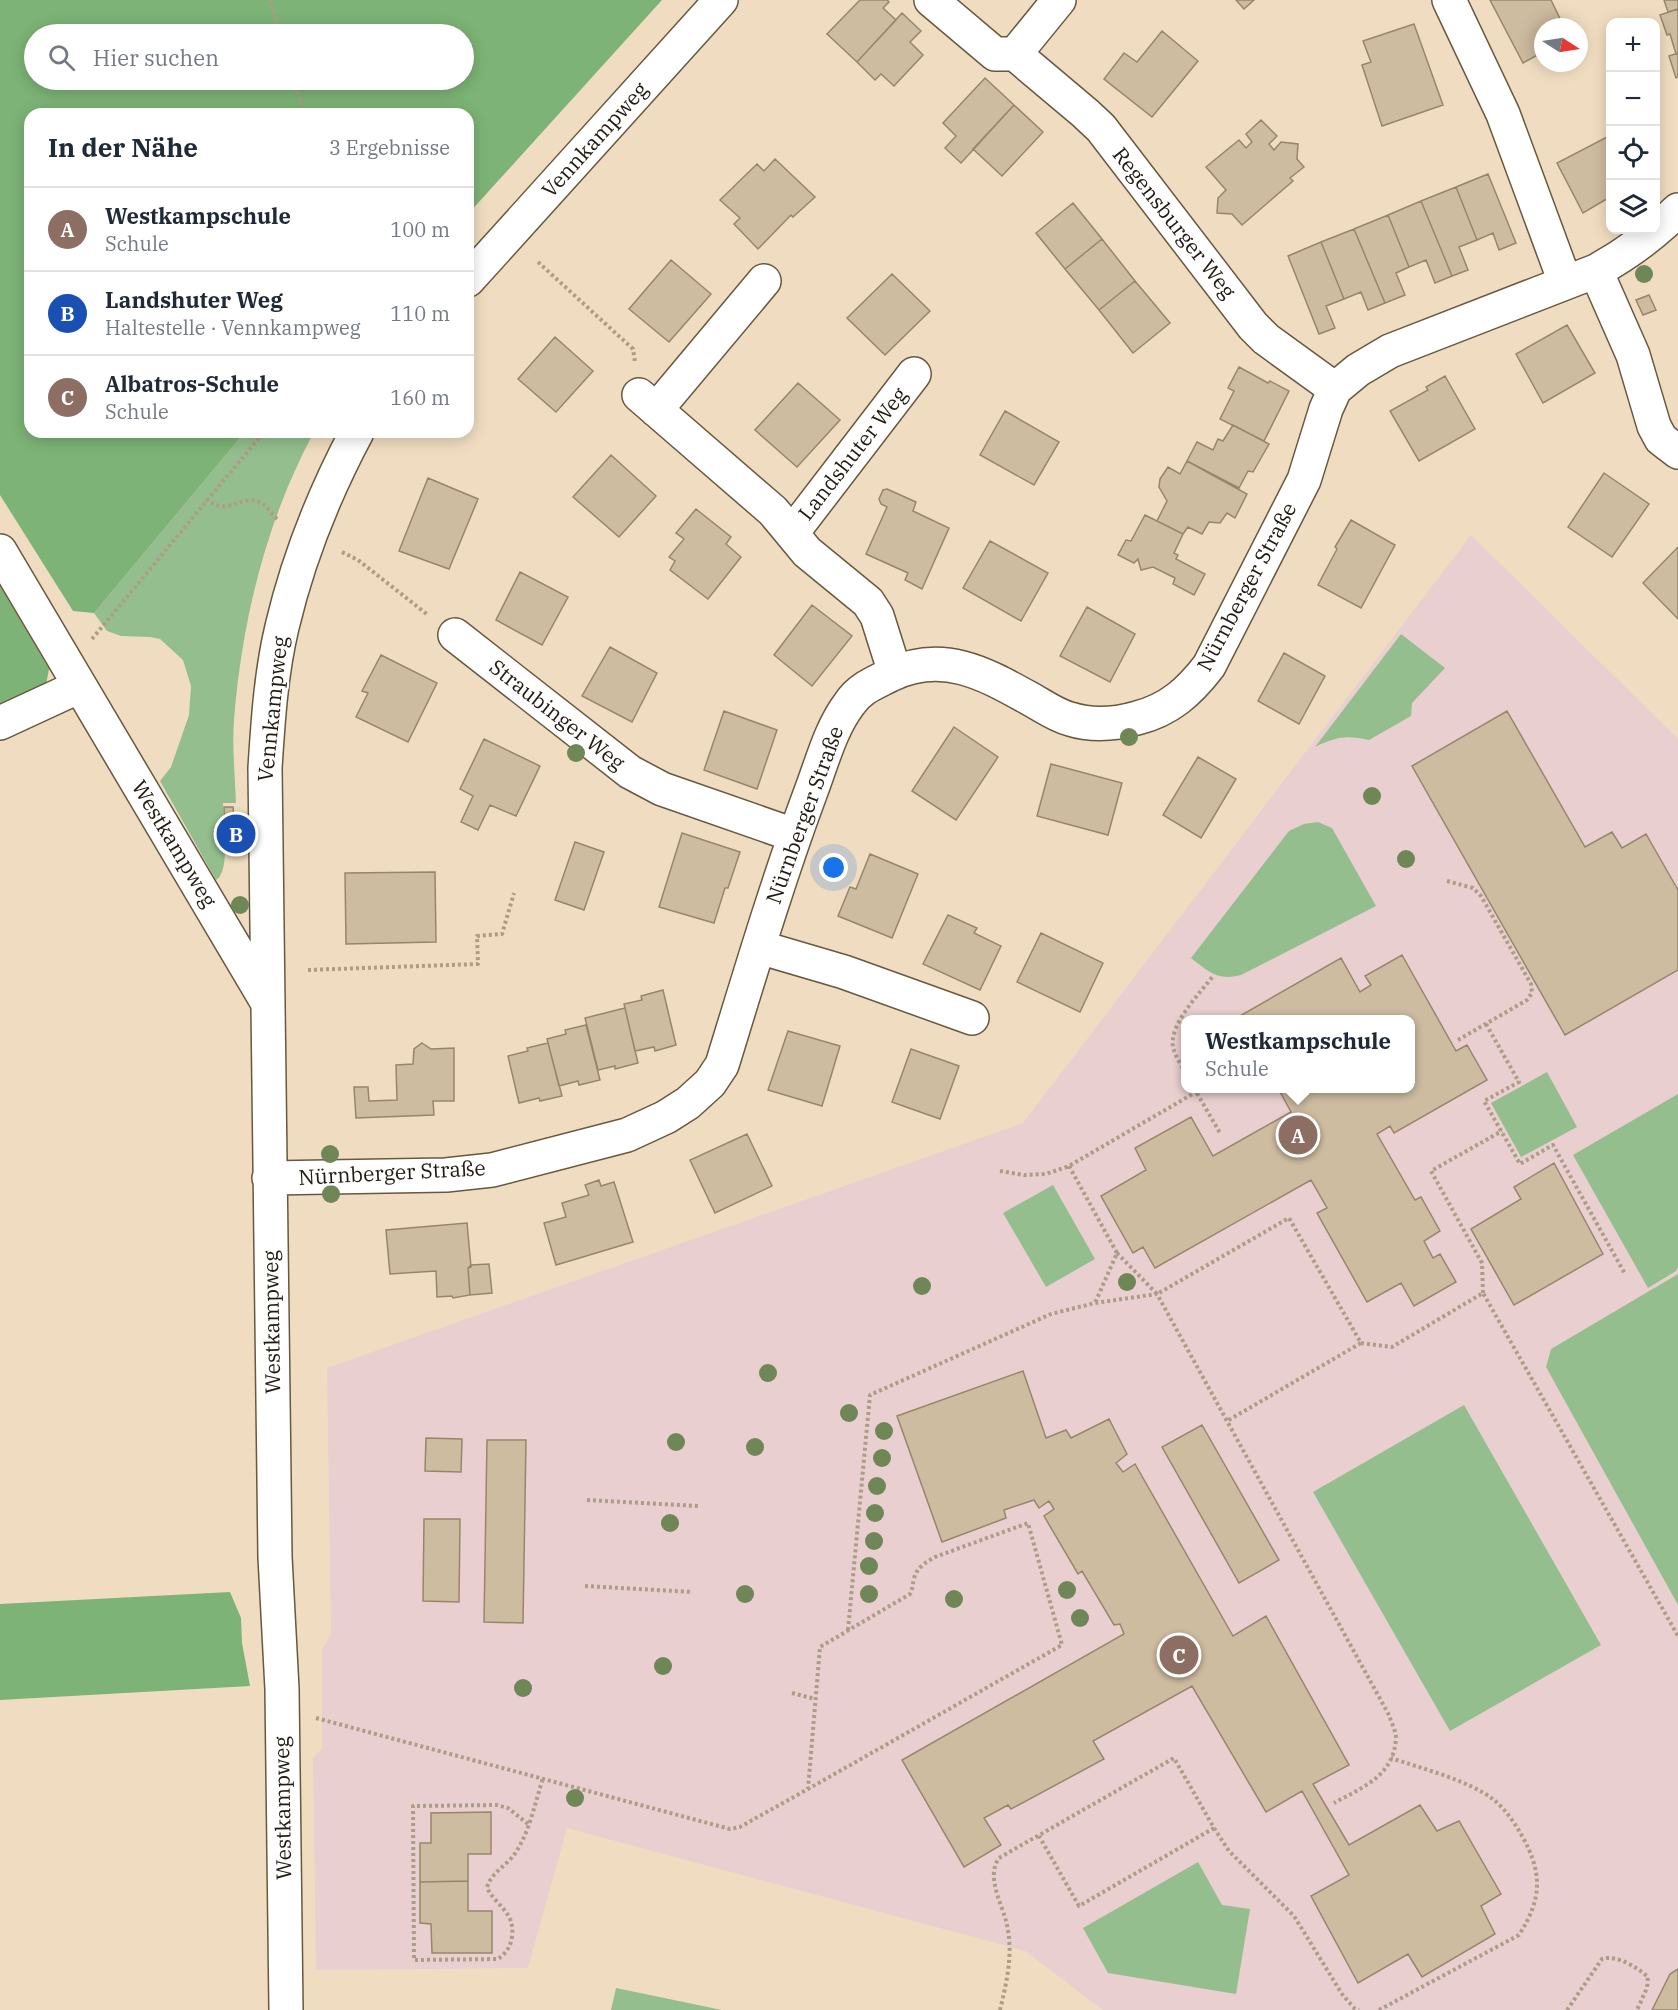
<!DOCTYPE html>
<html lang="de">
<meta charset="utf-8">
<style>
:root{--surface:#fff;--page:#f6f6f7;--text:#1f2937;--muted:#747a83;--line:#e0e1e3;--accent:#3e858e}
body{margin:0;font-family:"IBM Plex Serif",serif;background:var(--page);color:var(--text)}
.controls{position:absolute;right:18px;top:18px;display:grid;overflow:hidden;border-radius:12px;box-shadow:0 3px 15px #0003}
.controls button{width:54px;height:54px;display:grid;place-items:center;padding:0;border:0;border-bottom:2px solid var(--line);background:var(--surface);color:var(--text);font:30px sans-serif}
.compass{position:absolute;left:1534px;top:18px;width:54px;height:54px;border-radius:50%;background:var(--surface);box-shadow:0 3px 15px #0003;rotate:102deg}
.you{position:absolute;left:834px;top:868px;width:21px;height:21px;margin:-15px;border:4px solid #fff;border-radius:50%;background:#1a73e8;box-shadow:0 0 0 9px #1a73e833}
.badge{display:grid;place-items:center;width:39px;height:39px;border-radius:50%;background:var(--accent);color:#fff;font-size:20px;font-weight:700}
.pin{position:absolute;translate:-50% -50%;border:3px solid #fff;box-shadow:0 2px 6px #0006}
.popup{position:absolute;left:1181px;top:1015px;width:234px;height:78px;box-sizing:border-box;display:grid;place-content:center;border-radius:12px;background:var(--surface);filter:drop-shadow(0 2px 4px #0005);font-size:20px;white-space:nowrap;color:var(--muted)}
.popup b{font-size:22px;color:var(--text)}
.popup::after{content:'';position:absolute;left:50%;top:100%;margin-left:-12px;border:12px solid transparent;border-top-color:var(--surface)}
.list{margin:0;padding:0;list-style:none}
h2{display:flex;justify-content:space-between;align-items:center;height:78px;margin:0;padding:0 24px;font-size:26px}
h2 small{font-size:20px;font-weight:400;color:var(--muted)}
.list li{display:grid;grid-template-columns:39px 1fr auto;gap:18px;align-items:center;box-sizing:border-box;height:84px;padding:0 24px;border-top:2px solid var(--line)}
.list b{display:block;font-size:22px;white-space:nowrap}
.list p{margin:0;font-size:20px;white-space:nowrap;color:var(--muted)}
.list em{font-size:20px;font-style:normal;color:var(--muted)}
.icon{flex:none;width:33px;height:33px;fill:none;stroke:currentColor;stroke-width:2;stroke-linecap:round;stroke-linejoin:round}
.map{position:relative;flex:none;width:1678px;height:2010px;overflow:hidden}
.search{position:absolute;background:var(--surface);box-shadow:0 3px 15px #0003;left:24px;top:24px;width:450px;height:66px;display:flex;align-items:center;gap:15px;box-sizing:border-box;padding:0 21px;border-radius:33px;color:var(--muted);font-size:22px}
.panel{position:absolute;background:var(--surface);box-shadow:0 3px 15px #0003;left:24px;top:108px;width:450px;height:330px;border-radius:18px}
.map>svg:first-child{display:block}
.education{fill:#e9cfcf;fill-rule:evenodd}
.green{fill:#94be8e}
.forest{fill:#7db376;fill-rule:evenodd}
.building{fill:#cebca1;stroke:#97866c;stroke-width:1.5}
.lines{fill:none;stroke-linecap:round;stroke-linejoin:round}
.minor-casing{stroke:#67583f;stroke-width:36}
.path{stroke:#ac9d87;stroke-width:4;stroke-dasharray:3 3;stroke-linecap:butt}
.minor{stroke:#fff;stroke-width:33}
.tree{fill:#6f8657}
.labels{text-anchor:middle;stroke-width:4.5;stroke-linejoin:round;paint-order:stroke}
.street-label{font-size:21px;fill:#201a10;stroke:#fff}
</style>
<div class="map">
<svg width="1678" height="2010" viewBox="0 0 1678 2010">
<rect width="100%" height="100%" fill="#f0ddc1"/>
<path class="education" d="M1471,535L1678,739V1274L1551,1349L1546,1367L1678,1605V2010H1103L1025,1951L567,1828L528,1968L316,1970L313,1758L322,1749V1650L331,1634L327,1368L1023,1123ZM1186,1020H1410V1088H1186Z"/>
<path class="green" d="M245,432H314C266,521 242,620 234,720C232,747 235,776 236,803H223C223,821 231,871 216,880L160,781L171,767L189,715L191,686L183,660L160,639L150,637L121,636L107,631L94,613Z
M1401,634L1445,668L1412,703L1411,716L1369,740C1346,735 1336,737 1315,747Z
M1318,822L1332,828L1376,906L1241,975C1217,981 1209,972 1191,958L1289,831L1304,824Z
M1547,1072L1577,1127L1521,1157L1491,1103Z
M1678,1094V1267L1676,1271L1648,1288L1573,1155Z
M1053,1185L1095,1259L1046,1287L1003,1213Z
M1678,1274V1605L1546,1367L1551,1349Z
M1464,1405L1601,1645L1450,1731L1313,1492Z
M1198,1862L1222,1905L1250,1909L1236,1994L1108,1973L1083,1928Z
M616,1988L722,2010H611Z"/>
<path class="forest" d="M0,0H662L468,214V114H30V432H245L94,613L73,611L0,495ZM34,34H464V80H34Z
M0,586L49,669L45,690L0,710Z
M230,1592L241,1618L242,1643L250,1686L0,1700V1604Z"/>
<path class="building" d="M860,0H887L889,2L883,8L896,20L857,62L827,34Z
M1236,0H1254L1244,9Z
M1490,0H1551L1564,27H1543V52L1523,63Z
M1664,0H1678V9L1668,12Z
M1678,9V53L1676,54L1670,34L1667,35L1660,15Z
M902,13L921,31L910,42L923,55L894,86L881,74L875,80L857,62Z
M1414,24L1443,105L1382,126L1362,65L1371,62L1363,41Z
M1162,31L1198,61L1152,117L1104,79L1124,53L1137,62Z
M1678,53V77L1676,78L1669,56Z
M985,78L1014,105L961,163L945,148L956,136L943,123Z
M1014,105L1043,132L1002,176L973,149Z
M1261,120L1277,136L1269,144L1274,150L1281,142L1298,144L1297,159L1304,167L1290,178L1293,181L1242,225L1232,214L1217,213L1218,198L1226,190L1206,167L1239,140L1246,148L1252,142L1246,134Z
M1607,137L1610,144V197L1583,213L1557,163Z
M775,159L815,197L793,217L791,215L758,249L734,224L740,218L720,200L757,164L764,171Z
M1488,174L1516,243L1499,250L1493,233L1477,240L1456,187Z
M1456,187L1477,240L1459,247L1468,270L1452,276L1421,201Z
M1421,201L1452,276L1435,283L1426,260L1409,267L1388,215Z
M1073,203L1102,239L1065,269L1036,233Z
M1388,215L1409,267L1396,273L1405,295L1385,303L1354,229Z
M1354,229L1385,303L1368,310L1361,292L1344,299L1321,242Z
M1102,239L1135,281L1099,310L1065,269Z
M1321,242L1344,299L1326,306L1335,328L1319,334L1288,256Z
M671,260L711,294L669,342L629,309Z
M892,274L930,311L885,355L847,318Z
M1135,281L1170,323L1133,353L1099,310Z
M1649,295L1656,310L1643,315L1636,300Z
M1567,325L1595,373L1543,403L1516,354Z
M555,337L593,371L556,412L518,379Z
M1239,367L1268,383L1270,381L1289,391L1264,441L1220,419L1234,391L1228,388Z
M1445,376L1475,429L1419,461L1390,411L1428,390L1426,387Z
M798,383L840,420L797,467L755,430Z
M1005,411L1059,442L1034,485L980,455Z
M1233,425L1269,444L1253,472L1248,471L1239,488L1187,461L1197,442L1213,450L1218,439L1223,441Z
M611,455L656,496L619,537L573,497Z
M1187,461L1247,494L1235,518L1227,513L1220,523L1209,522L1202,534L1188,527L1183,534L1157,521L1167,501L1159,487L1160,479L1168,467L1180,474Z
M1604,473L1649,504L1612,557L1568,527Z
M428,478L478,499L449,569L399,551Z
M887,489L916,502L913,511L949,528L922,589L905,580L908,573L866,554L887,507L881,504L879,499L883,490Z
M696,509L731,537L726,544L741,557L708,599L670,570L675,561L669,557L684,539L676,533Z
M1145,515L1183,534L1174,553L1178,555L1176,559L1205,574L1194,595L1173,584L1175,578L1153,567L1141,570L1138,559L1134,563L1118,555L1126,540L1131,541Z
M1351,520L1395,545L1361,608L1318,585L1337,549L1335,547Z
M990,541L1048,573L1021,621L963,588Z
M1678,547V619L1643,583Z
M520,572L568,597L542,645L496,620Z
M812,605L852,636L812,686L774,655Z
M1087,607L1135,634L1110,682L1060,656Z
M610,647L657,673L632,722L582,696Z
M1284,653L1325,676L1299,724L1258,701Z
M381,655L437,683L408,742L356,717L368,693L362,691Z
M724,711L777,730L757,789L704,770Z
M1507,711L1585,847L1612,832L1622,848L1646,834L1678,890V970L1565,1035L1412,766Z
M954,727L998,757L956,820L912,791Z
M484,739L540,766L516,816L490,805L478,830L461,822L473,796L460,789Z
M1198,757L1236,779L1201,838L1163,815Z
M1051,764L1122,783L1108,835L1037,816Z
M224,807H233L235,832L225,833Z
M682,833L740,852L728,888H725L714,923L659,907Z
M575,842L604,852L584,910L555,900Z
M870,854L918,874L892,938L838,916L850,887L856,889Z
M435,872L436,942L346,944L345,873Z
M948,915L977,928L974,933L1001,946L980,990L923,964Z
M1041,933L1103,963L1080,1012L1017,982Z
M1402,955L1456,1051L1467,1045L1487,1080L1394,1133L1390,1126L1377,1134L1415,1200L1421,1197L1440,1231L1424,1241L1433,1258L1440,1254L1456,1282L1414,1306L1401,1283L1367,1302L1317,1213L1327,1208L1311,1180L1155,1268L1143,1247L1133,1253L1101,1196L1146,1170L1135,1148L1191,1117L1213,1156L1291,1112L1278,1088H1410V1020H1239L1238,1017L1341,958L1360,992L1371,985L1365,976Z
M663,990L676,1045L655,1051L654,1047L635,1051L624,1004L642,1000L641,996Z
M625,1008L638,1063L615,1069V1066L598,1070L585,1018Z
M586,1025L600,1080L579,1085L578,1081L559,1086L547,1039L566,1034L565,1030Z
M788,1031L840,1046L822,1106L768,1090Z
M422,1043L431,1049L454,1048V1101H433L434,1115L356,1118L354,1087H368L369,1101L397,1100L396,1065L413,1064L414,1049Z
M548,1043L562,1096L540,1101L539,1098L519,1103L508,1056L528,1051L527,1048Z
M911,1049L959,1066L940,1119L892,1102Z
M747,1134L772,1186L715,1213L690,1160Z
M1554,1163L1603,1254L1514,1305L1471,1229L1521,1199L1514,1187Z
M599,1180L601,1186L614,1182L633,1242L556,1265L544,1223L566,1217L562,1203L589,1195L585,1185Z
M467,1223L471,1267L468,1268L470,1295L453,1298L452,1296L437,1297L436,1271L390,1274L386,1230Z
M489,1264L492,1293L470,1295L468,1268L471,1265Z
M1023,1371L1046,1438L1066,1430L1071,1438L1109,1419L1127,1454L1116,1463L1123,1472L1135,1464L1233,1636L1266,1616L1349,1765L1313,1784L1349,1845L1420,1805L1437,1831L1459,1821L1501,1894L1481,1906L1495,1934L1422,1977L1408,1954L1358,1983L1311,1896L1349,1875L1302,1791L1266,1812L1192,1686L1093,1741L1104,1759L1011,1809L1008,1805L984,1818L1001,1845L964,1867L902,1760L1124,1634L1120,1624L1114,1625L1082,1571L1078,1574L1044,1516L1054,1509L1049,1501L1039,1508L1034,1500L1004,1510L1006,1518L942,1542L897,1416Z
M1202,1425L1279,1560L1239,1583L1162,1447Z
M426,1438L462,1439L461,1472L425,1471Z
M487,1440H526L523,1623L484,1622Z
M424,1519H460L459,1602L423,1601Z
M491,1812V1854H468V1881L420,1882V1843H431V1813Z
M468,1881V1911H492V1953H432L431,1924L420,1923V1882Z
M1678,1969V2010H1652L1670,1974Z"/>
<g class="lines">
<defs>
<path id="minor" d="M931,0L995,54H1015
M1059,0L1015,54L1085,113L1101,128L1253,326L1266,339L1335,389
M1449,0L1503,114L1565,282
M1596,271L1633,355L1654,426L1661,439L1678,452
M468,280L721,0
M639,395L773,511L807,552L868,602L877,616L895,673
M656,410L764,281
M792,533L914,374
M0,551L266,1000
M455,635L630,772L662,789L794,835
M0,723L80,686
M759,947L844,972L972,1018
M269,1178L446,1175L492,1170L627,1135L666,1117L688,1103L710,1083L722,1065C750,974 777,883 810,794C822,763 830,729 850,703C860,688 875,683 890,675C945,649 987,675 1034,701C1046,708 1058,716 1070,719C1092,726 1116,724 1137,718C1169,710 1189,692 1209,666L1304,480L1326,409L1335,389L1358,370L1390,351L1596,271C1627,254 1653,235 1678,210
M286,2010L282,1689L275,1557L265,768C268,721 271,673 282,627C298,559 324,494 357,432"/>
</defs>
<use href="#minor" class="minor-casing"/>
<path class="path" d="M270,0L280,34
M294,80L305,114
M538,262L633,349L635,362
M206,499C228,518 242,492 262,503C268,507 273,516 279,521
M342,552L358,560L428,615
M92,639L264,432
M1447,881L1473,888L1481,896L1531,984L1532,993L1527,1000L1458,1040
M308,970L478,964L477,936L502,934L514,893
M1486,1024L1519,1082L1484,1101L1520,1164L1553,1145L1625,1274
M1186,1073C1181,1065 1175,1056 1173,1047C1169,1024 1200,993 1214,975
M1194,1088L1220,1133
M1069,1166L1117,1253L1095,1303
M1000,1171L1024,1175L1046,1174L1069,1166L1196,1092
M1117,1253L1157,1294L1289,1218L1361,1343L1227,1421
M1483,1293L1482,1263L1431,1171L1502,1131
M1361,1343L1392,1347L1483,1293L1678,1636
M587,1500L698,1506
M585,1586L693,1592
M848,1630L870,1395L1051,1314L1095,1303L1157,1294L1389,1715C1391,1722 1396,1731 1396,1738C1394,1776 1363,1787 1334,1803
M792,1693L815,1699
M316,1718L730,1829L740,1827L808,1789L820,1647L910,1594C913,1589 912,1586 914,1579C916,1568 926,1562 935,1557L1028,1523L1062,1645L808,1789
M528,1824L508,1808L497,1805L413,1806L414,1960L498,1959C506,1953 511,1947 512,1936C515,1912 497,1907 487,1888C490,1873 508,1865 516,1852C530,1830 535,1803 543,1778
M1214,1828L1229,1851L1294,1916L1342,1994L1354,2008L1359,2010
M1000,2010C1007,1981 1014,1951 1006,1921C1001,1902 986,1876 999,1858L1174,1758L1214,1828L1079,1906L1039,1836
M1379,2010L1519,1935C1542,1899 1543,1873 1522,1836C1515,1823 1505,1809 1494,1800C1471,1781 1420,1768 1391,1758
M1567,2010L1602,1959C1616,1954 1638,1968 1648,1977L1647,1988L1637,2010"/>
<use href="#minor" class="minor"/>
</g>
<g class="tree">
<circle cx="1644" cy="274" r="9"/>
<circle cx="1129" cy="737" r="9"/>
<circle cx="576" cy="753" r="9"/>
<circle cx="1372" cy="796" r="9"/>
<circle cx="1406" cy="859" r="9"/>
<circle cx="240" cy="905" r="9"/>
<circle cx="330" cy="1154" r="9"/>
<circle cx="331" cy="1194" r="9"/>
<circle cx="1127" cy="1282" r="9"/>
<circle cx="922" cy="1286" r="9"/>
<circle cx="768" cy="1373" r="9"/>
<circle cx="849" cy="1413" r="9"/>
<circle cx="884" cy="1431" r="9"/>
<circle cx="676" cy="1442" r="9"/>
<circle cx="755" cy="1447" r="9"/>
<circle cx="882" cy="1458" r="9"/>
<circle cx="877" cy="1486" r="9"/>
<circle cx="875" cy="1513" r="9"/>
<circle cx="670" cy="1523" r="9"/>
<circle cx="874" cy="1541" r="9"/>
<circle cx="869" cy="1566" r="9"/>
<circle cx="1067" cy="1590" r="9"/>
<circle cx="745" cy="1594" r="9"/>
<circle cx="869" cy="1594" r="9"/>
<circle cx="954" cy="1599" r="9"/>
<circle cx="1080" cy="1618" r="9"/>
<circle cx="663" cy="1666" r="9"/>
<circle cx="523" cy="1688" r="9"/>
<circle cx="575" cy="1798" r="9"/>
</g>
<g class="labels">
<g class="street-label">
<text transform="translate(595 140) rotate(-48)" y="7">Vennkampweg</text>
<text transform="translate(1174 223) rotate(52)" y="7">Regensburger Weg</text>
<text transform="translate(853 454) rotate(-52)" y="7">Landshuter Weg</text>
<text transform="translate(1247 587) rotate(-62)" y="7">Nürnberger Straße</text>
<text transform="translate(273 709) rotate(-84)" y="7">Vennkampweg</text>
<text transform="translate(557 715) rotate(38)" y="7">Straubinger Weg</text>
<text transform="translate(805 815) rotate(-70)" y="7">Nürnberger Straße</text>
<text transform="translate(174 844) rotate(59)" y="7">Westkampweg</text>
<text transform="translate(392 1173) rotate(-3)" y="7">Nürnberger Straße</text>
<text transform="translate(272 1322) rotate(-91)" y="7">Westkampweg</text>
<text transform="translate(283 1808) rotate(-91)" y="7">Westkampweg</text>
</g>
</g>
</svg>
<div class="controls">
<button>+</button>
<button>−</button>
<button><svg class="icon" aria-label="locate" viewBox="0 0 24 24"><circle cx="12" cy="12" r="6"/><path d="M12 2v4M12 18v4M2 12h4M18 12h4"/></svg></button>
<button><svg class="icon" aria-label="layers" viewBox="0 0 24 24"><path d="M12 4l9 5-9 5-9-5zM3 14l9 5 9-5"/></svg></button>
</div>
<svg class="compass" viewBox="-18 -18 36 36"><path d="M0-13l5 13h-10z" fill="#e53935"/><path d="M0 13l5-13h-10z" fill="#747a83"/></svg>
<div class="you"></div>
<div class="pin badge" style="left:1298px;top:1135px;background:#8d6e63">A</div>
<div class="popup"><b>Westkampschule</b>Schule</div>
<div class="pin badge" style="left:236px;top:834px;background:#1a4fb4">B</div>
<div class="pin badge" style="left:1179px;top:1655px;background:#8d6e63">C</div>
<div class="search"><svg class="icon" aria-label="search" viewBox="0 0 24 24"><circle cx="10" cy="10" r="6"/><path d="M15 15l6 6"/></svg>Hier suchen</div>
<section class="panel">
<h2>In der Nähe<small>3 Ergebnisse</small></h2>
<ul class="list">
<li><span class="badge" style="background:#8d6e63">A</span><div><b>Westkampschule</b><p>Schule</p></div><em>100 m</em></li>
<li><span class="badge" style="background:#1a4fb4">B</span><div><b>Landshuter Weg</b><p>Haltestelle · Vennkampweg</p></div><em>110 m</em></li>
<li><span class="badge" style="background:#8d6e63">C</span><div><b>Albatros-Schule</b><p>Schule</p></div><em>160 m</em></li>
</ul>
</section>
</div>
